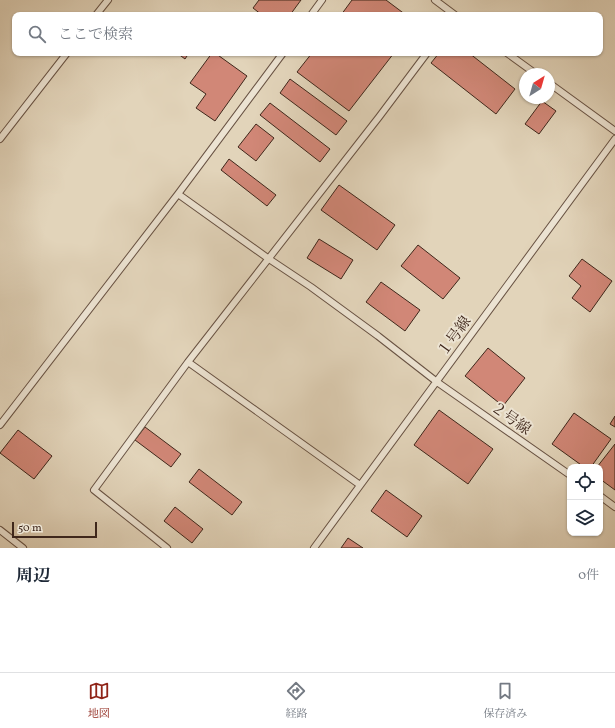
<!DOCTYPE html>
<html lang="ja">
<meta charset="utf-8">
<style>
:root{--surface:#fff;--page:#f6f6f7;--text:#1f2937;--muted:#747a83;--line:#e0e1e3;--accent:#8f2418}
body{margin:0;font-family:Vollkorn,"Noto Serif JP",serif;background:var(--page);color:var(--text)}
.controls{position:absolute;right:12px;bottom:12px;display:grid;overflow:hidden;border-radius:8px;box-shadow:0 1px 3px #0004}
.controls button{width:36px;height:36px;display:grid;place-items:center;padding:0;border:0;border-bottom:1px solid var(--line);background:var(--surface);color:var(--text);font:20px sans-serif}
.compass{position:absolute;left:519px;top:68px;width:36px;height:36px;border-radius:50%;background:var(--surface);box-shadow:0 1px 3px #0004;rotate:37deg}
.scale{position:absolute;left:12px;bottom:10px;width:85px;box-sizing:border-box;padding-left:4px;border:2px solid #3f271b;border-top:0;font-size:11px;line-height:14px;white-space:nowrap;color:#3f271b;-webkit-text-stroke:3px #ece3d2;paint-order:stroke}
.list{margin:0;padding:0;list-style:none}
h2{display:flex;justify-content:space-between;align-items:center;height:52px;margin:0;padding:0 16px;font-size:17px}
h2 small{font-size:13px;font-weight:400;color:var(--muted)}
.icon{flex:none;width:22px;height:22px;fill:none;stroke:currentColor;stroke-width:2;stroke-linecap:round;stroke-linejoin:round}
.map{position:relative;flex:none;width:615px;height:548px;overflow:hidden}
.search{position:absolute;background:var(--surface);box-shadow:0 1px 3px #0004;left:12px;right:12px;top:12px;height:44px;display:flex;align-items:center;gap:10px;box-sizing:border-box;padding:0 14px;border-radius:8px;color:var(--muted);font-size:15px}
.sheet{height:124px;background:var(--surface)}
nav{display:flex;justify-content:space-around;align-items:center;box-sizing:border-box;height:56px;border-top:1px solid var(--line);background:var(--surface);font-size:11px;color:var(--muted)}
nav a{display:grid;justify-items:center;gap:2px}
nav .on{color:var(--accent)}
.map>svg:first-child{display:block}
.building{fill:#d18777;stroke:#3f271b}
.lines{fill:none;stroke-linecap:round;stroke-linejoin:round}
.service-casing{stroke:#685243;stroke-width:8}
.service{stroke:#ece3d2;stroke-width:6}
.labels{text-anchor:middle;stroke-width:4;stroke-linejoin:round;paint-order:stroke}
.street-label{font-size:15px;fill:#3f271b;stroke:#ece3d2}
</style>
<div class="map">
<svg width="615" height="548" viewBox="0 0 615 548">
<rect width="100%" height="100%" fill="#e2d4ba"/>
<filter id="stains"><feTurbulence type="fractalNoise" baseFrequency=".005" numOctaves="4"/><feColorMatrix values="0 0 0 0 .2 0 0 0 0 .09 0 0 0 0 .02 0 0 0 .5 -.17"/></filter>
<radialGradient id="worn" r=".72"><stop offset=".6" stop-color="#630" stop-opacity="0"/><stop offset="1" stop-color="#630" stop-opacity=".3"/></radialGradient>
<path class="building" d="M259,0H301L290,15H262L253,8Z
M352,0H386L406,15H341Z
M177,53H189L185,59Z
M212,53H215L247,76L215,121L196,108L206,94L190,83Z
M312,53H394L349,111L297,72Z
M439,53H469L515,89L496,114L431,63Z
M290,79L347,121L336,135L280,93Z
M542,101L556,111L539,134L525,124Z
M270,103L330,149L320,162L260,115Z
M256,124L274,138L256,161L238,147Z
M229,159L276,195L267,206L221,170Z
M339,185L395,225L377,250L321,210Z
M319,239L353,260L341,279L307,258Z
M418,245L460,278L443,299L401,266Z
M582,259L612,281L590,312L572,298L581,286L569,276Z
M381,282L420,310L405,331L366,302Z
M488,348L525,378L503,406L465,376Z
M439,410L493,449L468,484L414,445Z
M574,413L611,439L591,467H584L552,444Z
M615,416V427L610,424Z
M145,427L181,454L171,467L135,440Z
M18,430L52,456L34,479L0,453Z
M615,444V490L600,479V467H597Z
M199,469L242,502L232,515L189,482Z
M386,490L422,516L407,537L371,511Z
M175,507L203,529L192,543L164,521Z
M348,538L363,548H341Z"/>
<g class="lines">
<defs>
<path id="service" d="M435,0L455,15
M96,15L108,0
M311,15L322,0
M507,53L536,74
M549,83L615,131
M0,139L67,53
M178,194L269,259L311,287L378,336L437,382L570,475
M188,362L360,485
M0,425L178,194L283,53
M600,496L615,507
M0,530L23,548
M167,548L94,490L188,362L379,117L427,53
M314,548L615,139"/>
</defs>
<use href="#service" class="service-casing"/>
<use href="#service" class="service"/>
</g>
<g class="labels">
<g class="street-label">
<text transform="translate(454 336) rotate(-54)" y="5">１号線</text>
<text transform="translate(511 418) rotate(35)" y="5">２号線</text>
</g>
</g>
<rect width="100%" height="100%" filter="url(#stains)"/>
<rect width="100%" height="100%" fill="url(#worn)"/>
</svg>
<div class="controls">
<button><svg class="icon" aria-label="locate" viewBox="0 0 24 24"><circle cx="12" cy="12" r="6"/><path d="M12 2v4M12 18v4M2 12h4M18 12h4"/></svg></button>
<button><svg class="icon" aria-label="layers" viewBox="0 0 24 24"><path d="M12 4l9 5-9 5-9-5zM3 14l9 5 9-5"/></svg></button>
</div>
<svg class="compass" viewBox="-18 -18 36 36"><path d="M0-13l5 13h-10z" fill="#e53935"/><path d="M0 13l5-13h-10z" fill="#747a83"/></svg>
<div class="scale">50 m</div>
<div class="search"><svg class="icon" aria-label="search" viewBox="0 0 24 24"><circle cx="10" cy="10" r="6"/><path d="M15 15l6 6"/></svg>ここで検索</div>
</div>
<section class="sheet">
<h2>周辺<small>0件</small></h2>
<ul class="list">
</ul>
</section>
<nav>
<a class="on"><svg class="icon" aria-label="map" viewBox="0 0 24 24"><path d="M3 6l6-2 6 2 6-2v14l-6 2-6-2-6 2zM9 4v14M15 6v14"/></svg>地図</a>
<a><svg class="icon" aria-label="directions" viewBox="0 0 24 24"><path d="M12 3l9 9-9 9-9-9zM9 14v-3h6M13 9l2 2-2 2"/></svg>経路</a>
<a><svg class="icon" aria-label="saved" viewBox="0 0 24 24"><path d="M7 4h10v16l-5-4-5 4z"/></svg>保存済み</a>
</nav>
